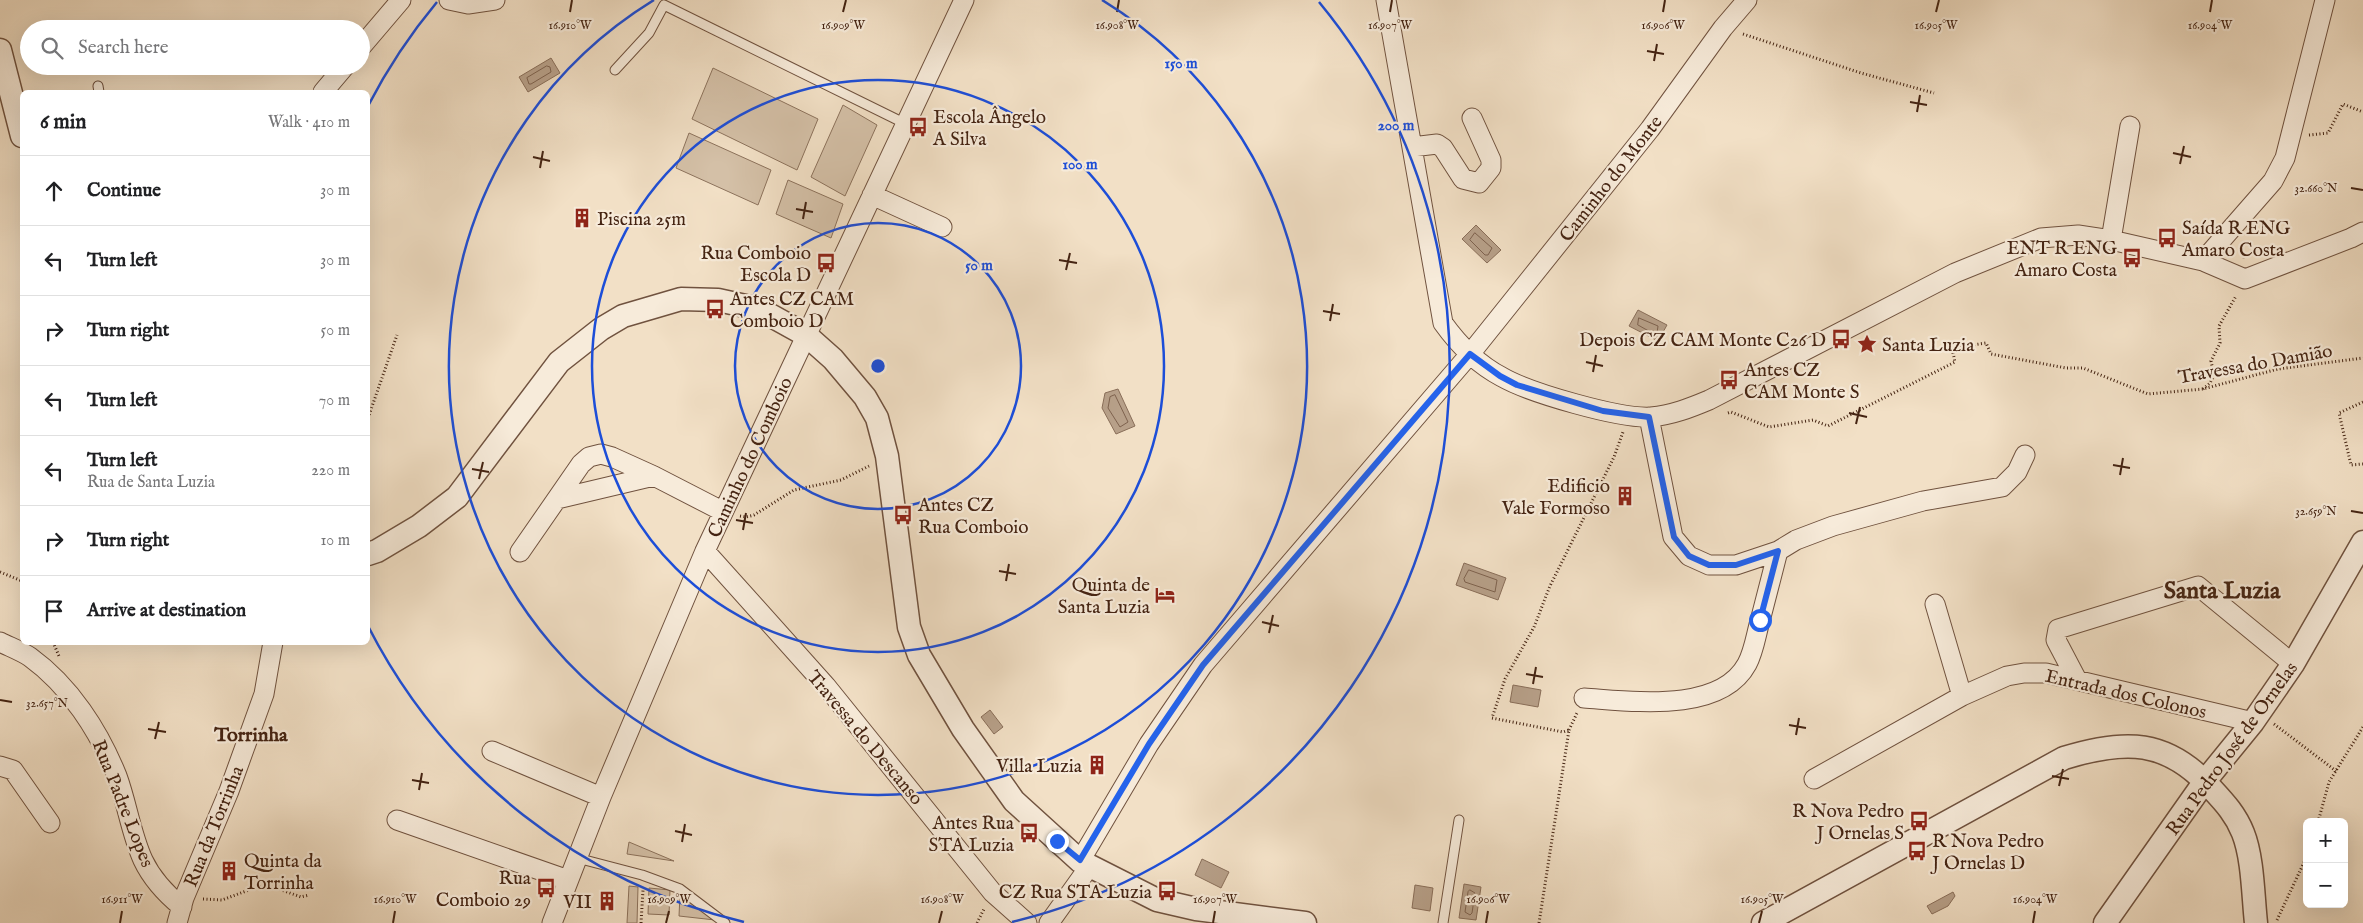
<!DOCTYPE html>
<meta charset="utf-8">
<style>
:root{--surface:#fff;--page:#f6f6f6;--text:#202124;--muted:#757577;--line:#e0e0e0}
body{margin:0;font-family:"IM FELL English",serif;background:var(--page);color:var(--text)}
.controls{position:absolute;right:15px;bottom:15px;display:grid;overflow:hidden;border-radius:8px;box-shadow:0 5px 20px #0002}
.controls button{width:45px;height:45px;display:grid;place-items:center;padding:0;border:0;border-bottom:1px solid var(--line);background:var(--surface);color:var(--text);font:25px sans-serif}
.stop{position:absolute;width:15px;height:15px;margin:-11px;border:4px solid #2563eb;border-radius:50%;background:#fff}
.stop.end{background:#2563eb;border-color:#fff;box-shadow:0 1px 5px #0008}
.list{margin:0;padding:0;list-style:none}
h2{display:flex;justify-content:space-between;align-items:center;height:65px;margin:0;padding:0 20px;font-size:21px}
h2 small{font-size:16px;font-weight:400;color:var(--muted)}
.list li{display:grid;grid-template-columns:32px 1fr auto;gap:15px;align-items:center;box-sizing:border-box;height:70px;padding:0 20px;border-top:1px solid var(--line)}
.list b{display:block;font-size:19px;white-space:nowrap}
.list p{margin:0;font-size:16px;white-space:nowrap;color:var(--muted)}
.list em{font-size:16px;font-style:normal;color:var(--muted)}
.icon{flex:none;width:28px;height:28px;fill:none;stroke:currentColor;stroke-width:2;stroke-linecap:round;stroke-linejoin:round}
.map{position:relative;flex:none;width:2363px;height:923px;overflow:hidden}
.search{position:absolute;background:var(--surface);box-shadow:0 5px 20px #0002;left:20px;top:20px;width:350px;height:55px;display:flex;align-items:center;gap:12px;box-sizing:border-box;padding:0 18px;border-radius:28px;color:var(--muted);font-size:19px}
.panel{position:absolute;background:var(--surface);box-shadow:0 5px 20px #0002;left:20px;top:90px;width:350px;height:555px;border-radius:8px}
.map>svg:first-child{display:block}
.green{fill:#d4c0a7;stroke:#8c725c}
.water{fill:#b7a089;stroke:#896e59}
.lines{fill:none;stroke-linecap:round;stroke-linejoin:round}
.shore{stroke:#7e624e;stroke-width:1}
.service-casing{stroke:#70523f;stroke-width:11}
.minor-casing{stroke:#70523f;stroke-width:21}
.tertiary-casing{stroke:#70523f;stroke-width:25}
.path{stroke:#442312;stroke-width:3;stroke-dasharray:1 2.5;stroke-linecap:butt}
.service{stroke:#f7ebda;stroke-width:9}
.minor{stroke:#f7ebda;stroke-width:19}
.tertiary{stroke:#f7ebda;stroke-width:22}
.route{stroke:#2563eb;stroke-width:6}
.ticks{fill:none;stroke:#442312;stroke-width:2}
.ring{fill:none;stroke:#1d4ed8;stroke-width:2.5}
.labels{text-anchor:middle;stroke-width:4.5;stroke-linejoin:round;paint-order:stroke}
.poi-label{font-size:19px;fill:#442312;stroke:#f7ebda;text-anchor:end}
.street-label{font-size:19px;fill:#442312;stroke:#f7ebda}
.neighbourhood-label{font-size:20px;font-weight:bold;fill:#442312;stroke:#f7ebda}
.district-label{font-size:24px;font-weight:bold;fill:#442312;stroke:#f7ebda}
.ticks-label{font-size:12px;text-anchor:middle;fill:#442312;stroke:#f7ebda;stroke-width:4.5;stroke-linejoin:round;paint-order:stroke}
.centre{fill:#1d4ed8;stroke:#f7ebda;stroke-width:2.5}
.ring-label{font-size:15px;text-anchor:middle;font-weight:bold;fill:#1d4ed8;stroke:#f7ebda;stroke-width:4.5;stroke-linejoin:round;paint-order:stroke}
</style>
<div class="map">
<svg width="2363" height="923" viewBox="0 0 2363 923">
<rect width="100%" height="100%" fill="#f2e0c6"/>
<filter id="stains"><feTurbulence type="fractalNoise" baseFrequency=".004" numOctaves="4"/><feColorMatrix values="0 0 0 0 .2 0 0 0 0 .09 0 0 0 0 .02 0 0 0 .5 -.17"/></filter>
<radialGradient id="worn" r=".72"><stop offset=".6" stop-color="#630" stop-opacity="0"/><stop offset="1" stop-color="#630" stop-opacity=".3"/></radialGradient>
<path class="green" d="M713,68L818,119L797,170L692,119Z
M843,105L877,125L845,196L811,177Z
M689,133L771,170L758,205L676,168Z
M788,180L843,204L831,238L776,214Z
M629,842L674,861L627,854Z
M629,886L638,887L637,923H627Z
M649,888L670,890L669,915L648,914Z
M680,895L715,920L679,916Z"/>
<path class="water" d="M551,58L560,73L528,92L519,77Z
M1476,225L1501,250L1487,263L1462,239Z
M1638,310L1667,325L1658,341L1629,326Z
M1118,389L1135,426L1116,434L1102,408L1105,393Z
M1464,563L1506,578L1498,600L1456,585Z
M1513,685L1541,690L1538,707L1510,702Z
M990,710L1003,727L994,734L981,717Z
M1202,859L1229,872L1221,888L1195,875Z
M1464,884L1481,887L1476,920L1459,918Z
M1415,885L1433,888L1430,911L1412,908Z
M1953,892L1955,896L1948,906L1932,914L1927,906Z"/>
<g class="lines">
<path class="shore" d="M547,66L550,67L551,72L531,84H529L527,78Z
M1475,233L1492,248L1488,255H1485L1470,240Z
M1639,318L1658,326L1657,333L1654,334L1638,325Z
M1115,395L1128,422L1120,427L1108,408L1110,397Z
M1469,570L1497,580L1495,592L1465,582L1464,579Z
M1470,890L1475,893L1472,913L1470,915L1465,912L1468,892Z"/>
<defs>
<path id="service" d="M615,70L649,33L664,5L906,124
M98,86L99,92
M577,858L642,875L680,889L725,923
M1443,923L1459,820"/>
<path id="minor" d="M449,0L468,4L495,0
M1386,0L1443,323C1458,344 1479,365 1502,377C1530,393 1620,419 1651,417C1672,415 1690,408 1709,400L1955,273L2041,238L2078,235L2111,240L2203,261L2245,279L2351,238L2363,232
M361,47L401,0
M323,92L345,66
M1412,147L1437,144L1443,148L1463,179L1479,183L1491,168V160L1472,118
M872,195L942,227
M2111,240L2130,126
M2203,261L2273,181L2285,158L2325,0
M1649,417L1673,537L1689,556L1709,565H1736L1778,551L1796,540L1833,526L1923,501L2002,487L2017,472L2025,455
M557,499L654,476
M705,551L826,686L993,893L1027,923
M520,552L581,464L589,457L601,454L612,457L654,476L722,511
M1935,604L1962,696
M0,642C10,647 21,651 30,657C70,686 99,731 117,776C127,803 131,834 143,860C152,879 166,894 182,907
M2077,680L2056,640L2058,629L2198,586L2293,664
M1584,698C1631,701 1720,714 1747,664C1754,651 1756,635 1760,621C1766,597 1772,574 1778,551
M492,751L601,797
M0,766L13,770L50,823
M1814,779L1962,696L2007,676L2024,673H2046L2253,722
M397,820L568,880
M1080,861L1149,744L1203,665L1470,354L1650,129L1723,28L1747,0
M177,923L184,898L229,791L264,694L273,642
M552,923L601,797L705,551L964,0
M1049,923L1089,867"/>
<path id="tertiary" d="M0,50L22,136
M368,554L377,551L419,526L457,497L559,362L601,329L623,316L681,299L718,300L759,309L806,335L833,359L865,397L877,418L887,456L909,627L919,655L963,729L1014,801L1080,861L1157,900L1196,909L1305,923
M1763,923L2064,758C2125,739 2167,739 2212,789C2225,803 2236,815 2243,833C2253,858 2253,896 2256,923
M2105,923L2205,781L2253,722L2293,664L2363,542"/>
</defs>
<use href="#service" class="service-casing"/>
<use href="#minor" class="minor-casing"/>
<use href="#tertiary" class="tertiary-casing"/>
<path class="path" d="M1743,34L1861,73L1934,93
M2309,135L2328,133L2343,104L2363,112
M2242,245L2243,259
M2203,389L2210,383L2214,375L2211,361L2220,343L2219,326L2236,296
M2363,402L2339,413L2351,465L2363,464
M1728,413L1731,412L1769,427L1813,420L1828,426L1955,362L1952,348L1986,343L1991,354L2066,368H2083L2148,394L2203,389L2278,369L2363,358
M368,418L397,335
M740,516L746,517L754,515L794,490L841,480L869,466
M0,572L22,581
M53,642L59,656
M2274,724L2336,771
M1569,730L1577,713
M2318,822L2329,782L2363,727
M203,899L222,900L265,884L301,897L309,895
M2277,920L2307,856
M641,923L643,890
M977,923L984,909
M1539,923L1569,730L1563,732L1492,718L1505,679L1534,627L1550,586L1614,457L1623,432"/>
<use href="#service" class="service"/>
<use href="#minor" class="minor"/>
<use href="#tertiary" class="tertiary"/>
</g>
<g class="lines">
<path class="route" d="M1057,841L1080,860L1149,744L1203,665L1470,354L1500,376L1517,385L1603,411L1649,417L1674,537L1689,556L1709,565H1736L1778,551L1760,620"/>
</g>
<path class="ticks" d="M570,12L572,0M843,12L846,0M1117,12L1119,0M1390,12L1392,0M1663,12L1665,0M1936,12L1939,0M2210,12L2212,0M1647,51L1664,54M1654,61L1657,44M1910,102L1927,105M1917,112L1920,95M2173,153L2191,157M533,157L550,161M2180,164L2184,146M540,168L543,151M2351,188L2363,190M796,209L813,212M803,219L806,202M1059,260L1077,263M1066,270L1070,253M1323,311L1340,314M1330,321L1333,304M1586,362L1603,366M1593,372L1596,355M1849,413L1867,417M1856,424L1860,407M2113,465L2130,468M472,469L489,472M2120,475L2123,458M479,479L483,462M2351,511L2363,513M736,520L753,523M743,530L746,513M999,571L1016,574M1006,581L1009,564M1262,622L1279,626M1269,633L1273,615M1526,674L1543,677M1533,684L1536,667M0,700L12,702M1789,725L1806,728M148,729L166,732M1796,735L1799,718M155,739L159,722M2052,776L2069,779M412,780L429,783M2059,786L2063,769M419,790L422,773M675,831L692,835M682,842L685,824M120,923L122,911M393,923L395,911M666,923L669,911M939,923L942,911M1213,923L1215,911M1486,923L1488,911M1759,923L1762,911M2033,923L2035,911"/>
<g class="ring">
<circle cx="878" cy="366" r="143"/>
<circle cx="878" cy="366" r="286"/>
<path d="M1102 0A429 429 0 1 1 654 0"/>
<path d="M744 922A572 572 0 0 1 368 626M368 106A572 572 0 0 1 437 2M1319 2A572 572 0 0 1 1012 922"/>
</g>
<defs>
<symbol id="bus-bare" viewBox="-9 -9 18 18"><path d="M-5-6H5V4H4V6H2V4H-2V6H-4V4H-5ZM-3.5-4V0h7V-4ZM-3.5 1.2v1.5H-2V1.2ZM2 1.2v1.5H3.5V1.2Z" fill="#8f2418" stroke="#f7ebda" stroke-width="2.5" paint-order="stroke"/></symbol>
<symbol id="building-bare" viewBox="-9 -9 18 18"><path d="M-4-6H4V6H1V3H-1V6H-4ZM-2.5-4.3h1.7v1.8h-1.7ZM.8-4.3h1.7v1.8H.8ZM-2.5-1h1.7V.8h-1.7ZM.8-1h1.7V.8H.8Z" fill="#8f2418" stroke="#f7ebda" stroke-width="2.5" paint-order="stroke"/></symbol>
<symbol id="sight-bare" viewBox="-9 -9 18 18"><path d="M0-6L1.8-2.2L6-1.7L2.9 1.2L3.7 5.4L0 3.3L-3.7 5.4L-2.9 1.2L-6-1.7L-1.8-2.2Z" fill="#8f2418" stroke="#f7ebda" stroke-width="2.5" paint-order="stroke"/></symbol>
<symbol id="hotel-bare" viewBox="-9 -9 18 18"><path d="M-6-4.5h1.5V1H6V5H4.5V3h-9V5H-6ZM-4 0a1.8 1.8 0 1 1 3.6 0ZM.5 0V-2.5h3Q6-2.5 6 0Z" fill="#8f2418" stroke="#f7ebda" stroke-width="2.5" paint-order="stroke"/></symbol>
</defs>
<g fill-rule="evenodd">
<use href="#bus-bare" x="904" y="113" width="28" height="28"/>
<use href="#building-bare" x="568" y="204" width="28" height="28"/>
<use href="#bus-bare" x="2153" y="224" width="28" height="28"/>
<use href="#bus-bare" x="2118" y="244" width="28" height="28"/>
<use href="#bus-bare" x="812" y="249" width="28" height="28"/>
<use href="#bus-bare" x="701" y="295" width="28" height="28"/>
<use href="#bus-bare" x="1827" y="325" width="28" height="28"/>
<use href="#sight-bare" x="1853" y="330" width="28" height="28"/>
<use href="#bus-bare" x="1715" y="366" width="28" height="28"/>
<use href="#building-bare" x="1611" y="482" width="28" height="28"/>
<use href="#bus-bare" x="889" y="501" width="28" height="28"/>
<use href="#hotel-bare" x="1151" y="581" width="28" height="28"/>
<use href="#building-bare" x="1083" y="751" width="28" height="28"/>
<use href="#bus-bare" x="1905" y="807" width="28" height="28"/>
<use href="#bus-bare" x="1015" y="819" width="28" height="28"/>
<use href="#bus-bare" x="1903" y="837" width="28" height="28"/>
<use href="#building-bare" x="215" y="857" width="28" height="28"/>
<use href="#bus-bare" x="532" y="874" width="28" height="28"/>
<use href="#bus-bare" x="1153" y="877" width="28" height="28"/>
<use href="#building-bare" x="593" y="887" width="28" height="28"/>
</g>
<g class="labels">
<g class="poi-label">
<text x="933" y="123" text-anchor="start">Escola Ângelo<tspan x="933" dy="22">A Silva</tspan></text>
<text x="597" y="225" text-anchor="start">Piscina 25m</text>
<text x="2182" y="234" text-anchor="start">Saída R ENG<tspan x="2182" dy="22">Amaro Costa</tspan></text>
<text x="2117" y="254">ENT R ENG<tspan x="2117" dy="22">Amaro Costa</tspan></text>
<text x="811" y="259">Rua Comboio<tspan x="811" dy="22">Escola D</tspan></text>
<text x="730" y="305" text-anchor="start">Antes CZ CAM<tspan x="730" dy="22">Comboio D</tspan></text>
<text x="1826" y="346">Depois CZ CAM Monte C26 D</text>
<text x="1882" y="351" text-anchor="start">Santa Luzia</text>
<text x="1744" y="376" text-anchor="start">Antes CZ<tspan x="1744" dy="22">CAM Monte S</tspan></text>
<text x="1610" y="492">Edificio<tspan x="1610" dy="22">Vale Formoso</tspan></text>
<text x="918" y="511" text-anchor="start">Antes CZ<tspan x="918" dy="22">Rua Comboio</tspan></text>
<text x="1150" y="591">Quinta de<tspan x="1150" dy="22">Santa Luzia</tspan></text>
<text x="1082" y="772">Villa Luzia</text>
<text x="1904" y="817">R Nova Pedro<tspan x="1904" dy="22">J Ornelas S</tspan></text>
<text x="1014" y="829">Antes Rua<tspan x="1014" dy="22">STA Luzia</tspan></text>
<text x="1932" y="847" text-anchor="start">R Nova Pedro<tspan x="1932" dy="22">J Ornelas D</tspan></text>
<text x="244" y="867" text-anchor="start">Quinta da<tspan x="244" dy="22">Torrinha</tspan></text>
<text x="531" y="884">Rua<tspan x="531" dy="22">Comboio 29</tspan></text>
<text x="1152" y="898">CZ Rua STA Luzia</text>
<text x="592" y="908">VII</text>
</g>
<g class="street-label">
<text transform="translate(1610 178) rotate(-52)" y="7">Caminho do Monte</text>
<text transform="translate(2255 363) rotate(-10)" y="7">Travessa do Damião</text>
<text transform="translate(749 457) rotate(-65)" y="7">Caminho do Comboio</text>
<text transform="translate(2126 693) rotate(13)" y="7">Entrada dos Colonos</text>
<text transform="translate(866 737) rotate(50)" y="7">Travessa do Descanso</text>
<text transform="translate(2231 748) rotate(-54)" y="7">Rua Pedro José de Ornelas</text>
<text transform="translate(124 803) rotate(68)" y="7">Rua Padre Lopes</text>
<text transform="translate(213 826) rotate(-68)" y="7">Rua da Torrinha</text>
</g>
<g class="neighbourhood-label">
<text x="251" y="741">Torrinha</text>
</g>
<g class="district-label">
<text x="2222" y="598">Santa Luzia</text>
</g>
</g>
<g class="ticks-label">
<text x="570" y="29">16.910°W</text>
<text x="843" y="29">16.909°W</text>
<text x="1117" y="29">16.908°W</text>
<text x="1390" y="29">16.907°W</text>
<text x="1663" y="29">16.906°W</text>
<text x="1936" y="29">16.905°W</text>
<text x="2210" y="29">16.904°W</text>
<text x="2316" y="192">32.660°N</text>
<text x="2316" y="515">32.659°N</text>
<text x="47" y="707">32.657°N</text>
<text x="122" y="903">16.911°W</text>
<text x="395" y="903">16.910°W</text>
<text x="669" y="903">16.909°W</text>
<text x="942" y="903">16.908°W</text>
<text x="1215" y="903">16.907°W</text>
<text x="1488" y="903">16.906°W</text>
<text x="1762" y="903">16.905°W</text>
<text x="2035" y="903">16.904°W</text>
</g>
<circle cx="878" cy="366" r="8" class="centre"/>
<g class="ring-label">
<text x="1181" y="68">150 m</text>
<text x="1396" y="130">200 m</text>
<text x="1080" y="169">100 m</text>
<text x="979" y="270">50 m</text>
</g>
<rect width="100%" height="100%" filter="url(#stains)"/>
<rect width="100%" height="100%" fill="url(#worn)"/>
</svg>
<div class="controls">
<button>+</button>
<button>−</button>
</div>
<div class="stop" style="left:1760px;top:620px"></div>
<div class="stop end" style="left:1057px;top:841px"></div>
<div class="search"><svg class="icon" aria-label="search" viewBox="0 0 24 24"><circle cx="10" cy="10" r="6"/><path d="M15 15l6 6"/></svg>Search here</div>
<section class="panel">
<h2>6 min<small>Walk · 410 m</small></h2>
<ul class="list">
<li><svg class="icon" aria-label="ahead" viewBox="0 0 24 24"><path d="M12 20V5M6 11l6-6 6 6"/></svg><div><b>Continue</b></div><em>30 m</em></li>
<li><svg class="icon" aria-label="left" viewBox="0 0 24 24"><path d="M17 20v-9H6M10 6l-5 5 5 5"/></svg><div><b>Turn left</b></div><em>30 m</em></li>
<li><svg class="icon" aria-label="right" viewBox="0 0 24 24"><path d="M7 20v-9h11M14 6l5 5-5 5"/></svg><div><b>Turn right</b></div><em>50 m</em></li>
<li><svg class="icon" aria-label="left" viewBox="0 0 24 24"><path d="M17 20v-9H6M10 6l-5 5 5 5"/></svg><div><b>Turn left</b></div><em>70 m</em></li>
<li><svg class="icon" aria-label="left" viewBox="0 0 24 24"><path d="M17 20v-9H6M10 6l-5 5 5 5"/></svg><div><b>Turn left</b><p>Rua de Santa Luzia</p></div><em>220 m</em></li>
<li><svg class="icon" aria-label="right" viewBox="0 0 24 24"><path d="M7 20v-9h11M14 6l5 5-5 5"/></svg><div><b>Turn right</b></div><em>10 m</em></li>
<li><svg class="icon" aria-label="arrive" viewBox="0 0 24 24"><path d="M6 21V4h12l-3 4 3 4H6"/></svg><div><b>Arrive at destination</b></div></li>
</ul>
</section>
</div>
